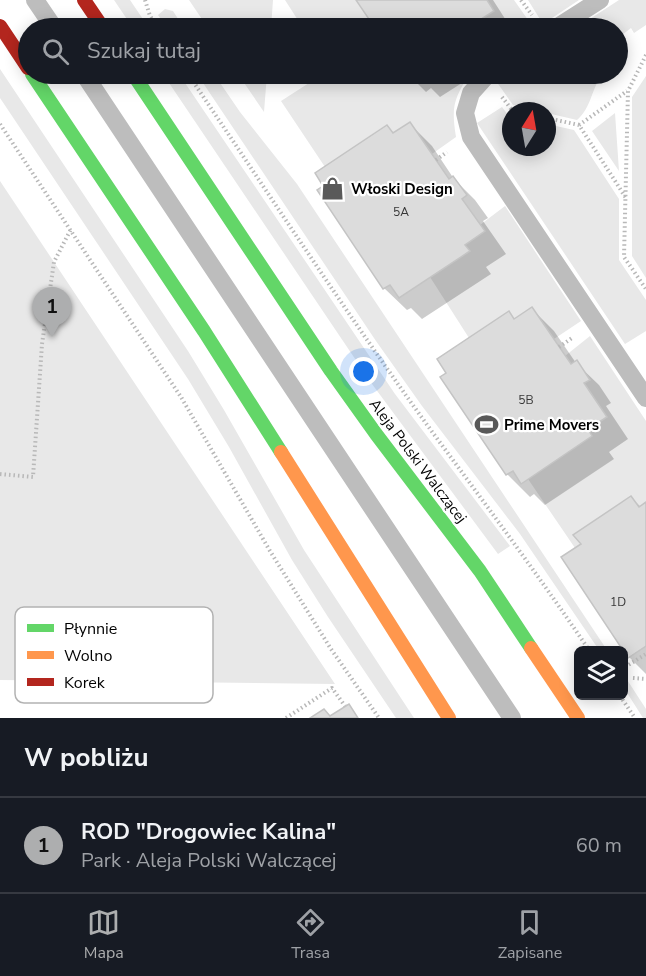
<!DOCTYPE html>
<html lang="pl">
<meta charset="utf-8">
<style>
:root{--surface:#171b24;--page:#242831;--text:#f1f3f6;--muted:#9ea1a6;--line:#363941;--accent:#adaeaf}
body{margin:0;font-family:"Nunito Sans",sans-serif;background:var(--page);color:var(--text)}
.controls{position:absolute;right:18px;bottom:18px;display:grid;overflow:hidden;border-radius:9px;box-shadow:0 3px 15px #0003}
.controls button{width:54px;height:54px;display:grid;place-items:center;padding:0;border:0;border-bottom:2px solid var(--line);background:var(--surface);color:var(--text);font:30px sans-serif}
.compass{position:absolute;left:502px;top:102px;width:54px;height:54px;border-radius:50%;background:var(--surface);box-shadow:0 3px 15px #0003;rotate:11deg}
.you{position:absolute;left:364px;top:372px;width:21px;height:21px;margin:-15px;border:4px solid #fff;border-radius:50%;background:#1a73e8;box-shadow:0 0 0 9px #1a73e833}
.badge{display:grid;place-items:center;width:39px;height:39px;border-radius:50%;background:var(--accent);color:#111;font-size:20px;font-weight:700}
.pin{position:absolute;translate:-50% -50px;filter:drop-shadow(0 2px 3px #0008)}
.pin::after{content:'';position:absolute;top:32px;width:21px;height:18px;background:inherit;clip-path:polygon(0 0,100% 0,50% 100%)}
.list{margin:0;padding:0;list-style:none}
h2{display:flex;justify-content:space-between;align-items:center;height:78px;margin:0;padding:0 24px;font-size:26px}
h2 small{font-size:20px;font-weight:400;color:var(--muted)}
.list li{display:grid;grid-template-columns:39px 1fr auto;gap:18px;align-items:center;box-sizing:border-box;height:96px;padding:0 24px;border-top:2px solid var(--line)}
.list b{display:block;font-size:22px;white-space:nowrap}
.list p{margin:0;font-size:20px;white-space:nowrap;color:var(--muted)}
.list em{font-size:20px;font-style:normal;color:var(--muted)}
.icon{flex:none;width:33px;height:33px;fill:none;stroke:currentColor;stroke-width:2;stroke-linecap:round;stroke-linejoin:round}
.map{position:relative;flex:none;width:646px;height:718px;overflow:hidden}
.search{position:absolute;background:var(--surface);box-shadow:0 3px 15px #0003;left:18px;right:18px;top:18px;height:66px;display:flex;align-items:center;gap:15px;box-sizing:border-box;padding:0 21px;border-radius:33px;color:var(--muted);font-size:22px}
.sheet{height:174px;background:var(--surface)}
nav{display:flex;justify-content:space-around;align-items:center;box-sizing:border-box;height:84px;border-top:2px solid var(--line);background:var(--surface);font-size:16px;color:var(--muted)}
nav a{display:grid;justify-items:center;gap:3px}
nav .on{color:var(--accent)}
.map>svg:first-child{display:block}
.green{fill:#e8e8e8}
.shadow{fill:#0003}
.building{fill:#dcdcdc;stroke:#c4c4c4;stroke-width:1.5}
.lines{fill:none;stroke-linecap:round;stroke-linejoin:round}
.path{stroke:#b8b8b8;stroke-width:4;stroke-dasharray:1.5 3;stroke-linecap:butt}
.lane{stroke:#bdbdbd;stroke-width:18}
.fast{stroke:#63d668;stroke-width:14}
.slow{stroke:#ff974d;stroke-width:14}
.jam{stroke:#b3261e;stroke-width:14}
.labels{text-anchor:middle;stroke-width:4.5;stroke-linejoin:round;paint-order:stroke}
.number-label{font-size:12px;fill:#373737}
.poi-label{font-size:15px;font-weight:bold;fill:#000;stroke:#fff;text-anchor:start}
.street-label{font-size:15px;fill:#000;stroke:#fff}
.key{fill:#fff;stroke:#b2b2b2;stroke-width:1.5}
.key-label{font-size:16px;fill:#000}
</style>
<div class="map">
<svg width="646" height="718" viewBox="0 0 646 718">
<rect width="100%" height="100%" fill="#fff"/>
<path class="green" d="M114,0H130L149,28H133Z
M189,0H273L271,28H208Z
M285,0H356L375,28H303Z
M487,0H514L533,27L467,28L493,11Z
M528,0H579L543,24Z
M619,0H646V25L634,33L631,28L618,38V28H576Z
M165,9L173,11L184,28H167L158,15Z
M0,69L188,351L224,410L304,550L414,718H396L328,617L292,560L229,447L188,379L0,98Z
M163,74H179L395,394L510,546L498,554L372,384Z
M197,74H214L240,112L297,184L607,650H599L520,534L422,406L376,341Z
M238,74H267L264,112Z
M323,74H415L417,76L420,74H469C454,100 451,106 456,137L432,154L410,122L393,133L386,125L325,167L281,101Z
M508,74H599L601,76C591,91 591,108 577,120L547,113V111H537L513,105L496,81Z
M646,76V278L632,256V97Z
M502,107L508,115L511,116V147H547V124L574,130L619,199V260L646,300V331L625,344L477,123Z
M615,113L619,171L592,131Z
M0,181L335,684L0,680Z
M505,206L581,321L554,339L532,307L514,319L469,338L430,277L469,251L465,245L484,232L480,225Z
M590,336L646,421V502L639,507L631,496L574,536L581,544L575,548L528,479L592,436L588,429L607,417L584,383L589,380L571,364L565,356Z
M624,675L646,709V718H643L624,688Z"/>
<path class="shadow" d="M358,0H493L511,28H377Z
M408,74H476L440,97L431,88L426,92Z
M410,124L432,146L454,179L475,200L488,218L483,221L506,254L486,267L491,274L422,319L411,308L407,310L384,288L387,126L394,134Z
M532,309L554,331L576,363L599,385L611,403L606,406L628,439L609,452L614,459L545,505L534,494L530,497L507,474L442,377L509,313L515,320Z
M631,498L641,507L646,504V674L629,657L583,545Z"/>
<path class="building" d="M356,0H487L494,11L467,28H375Z
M410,122L449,179L453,176L467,195L462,199L485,231L465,245L470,251L399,298L390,285L383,289L317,190L323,186L315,173L387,125L393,133Z
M532,307L571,364L577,360L590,380L584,383L607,417L588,429L592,436L521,484L513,471L506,475L440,377L446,373L437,359L509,311L514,319Z
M631,496L639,507L646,502V646L628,658L561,557L581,544L573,535Z
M349,704L358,718H310L324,709L330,716Z"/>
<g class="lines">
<path class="path" d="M145,0L150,16L158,28
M521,0L532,15
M646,55L628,91L624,257L646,289
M188,74C269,194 348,316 433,433C486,505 539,576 589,650
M502,97L512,110L516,111
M547,118L579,125L626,198
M0,124L181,397L270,551L331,649L379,718
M579,125L627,91
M436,160L447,152
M559,347L572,338
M0,474L33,477L42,344L54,262L71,229
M625,667L646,654
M633,678L646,679
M620,696L635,718
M286,718L332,688L345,706"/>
<path class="lane" d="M35,0L54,28
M556,28L600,0
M84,74L512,718
M488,74L471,93L465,113L471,137L646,398"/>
<path class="fast" d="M32,74L204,331L281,452
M133,74L331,371L376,434L480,571L531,648"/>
<path class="slow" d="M281,452L449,718
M531,648L578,718"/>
<path class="jam" d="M84,0L103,28
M0,26L28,68"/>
</g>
<defs>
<symbol id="shop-bare" viewBox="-9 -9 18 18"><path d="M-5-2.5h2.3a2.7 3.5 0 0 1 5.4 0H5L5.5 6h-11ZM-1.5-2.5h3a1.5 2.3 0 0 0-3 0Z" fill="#595959" stroke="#fff" stroke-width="2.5" paint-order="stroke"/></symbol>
<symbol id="stadium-bare" viewBox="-9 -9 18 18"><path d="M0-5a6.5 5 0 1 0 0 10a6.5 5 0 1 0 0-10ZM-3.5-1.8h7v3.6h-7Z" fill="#595959" stroke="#fff" stroke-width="2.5" paint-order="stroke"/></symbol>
</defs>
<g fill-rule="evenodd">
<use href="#shop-bare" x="316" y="172" width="33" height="33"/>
<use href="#stadium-bare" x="470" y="408" width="33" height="33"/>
</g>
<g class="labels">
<g class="number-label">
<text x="401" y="216">5A</text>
<text x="526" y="404">5B</text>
<text x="618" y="606">1D</text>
</g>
<g class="poi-label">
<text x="351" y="194">Włoski Design</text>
<text x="504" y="430">Prime Movers</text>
</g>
<g class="street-label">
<text transform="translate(418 461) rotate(53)" y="5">Aleja Polski Walczącej</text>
</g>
</g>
<rect x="15" y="607" width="198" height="96" rx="9" class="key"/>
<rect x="27" y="624" width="27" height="8" fill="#63d668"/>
<rect x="27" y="651" width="27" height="8" fill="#ff974d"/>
<rect x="27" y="678" width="27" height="8" fill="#b3261e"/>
<g class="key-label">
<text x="64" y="634">Płynnie</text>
<text x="64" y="661">Wolno</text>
<text x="64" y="688">Korek</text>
</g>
</svg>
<div class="controls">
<button><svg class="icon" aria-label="layers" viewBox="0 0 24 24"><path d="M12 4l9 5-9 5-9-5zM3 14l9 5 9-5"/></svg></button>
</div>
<svg class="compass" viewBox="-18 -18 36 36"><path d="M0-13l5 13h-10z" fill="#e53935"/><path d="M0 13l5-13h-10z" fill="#9ea1a6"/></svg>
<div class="you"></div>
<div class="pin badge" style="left:52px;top:337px">1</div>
<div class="search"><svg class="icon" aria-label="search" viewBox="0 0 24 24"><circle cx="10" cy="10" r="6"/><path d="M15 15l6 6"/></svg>Szukaj tutaj</div>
</div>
<section class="sheet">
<h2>W pobliżu<small></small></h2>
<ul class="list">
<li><span class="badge">1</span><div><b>ROD &quot;Drogowiec Kalina&quot;</b><p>Park · Aleja Polski Walczącej</p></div><em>60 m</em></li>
</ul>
</section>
<nav>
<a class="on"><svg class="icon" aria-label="map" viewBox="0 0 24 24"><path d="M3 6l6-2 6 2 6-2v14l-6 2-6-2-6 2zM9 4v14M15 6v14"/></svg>Mapa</a>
<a><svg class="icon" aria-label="directions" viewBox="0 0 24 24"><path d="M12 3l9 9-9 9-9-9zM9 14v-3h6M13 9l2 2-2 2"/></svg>Trasa</a>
<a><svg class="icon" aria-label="saved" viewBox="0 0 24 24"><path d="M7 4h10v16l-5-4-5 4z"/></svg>Zapisane</a>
</nav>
